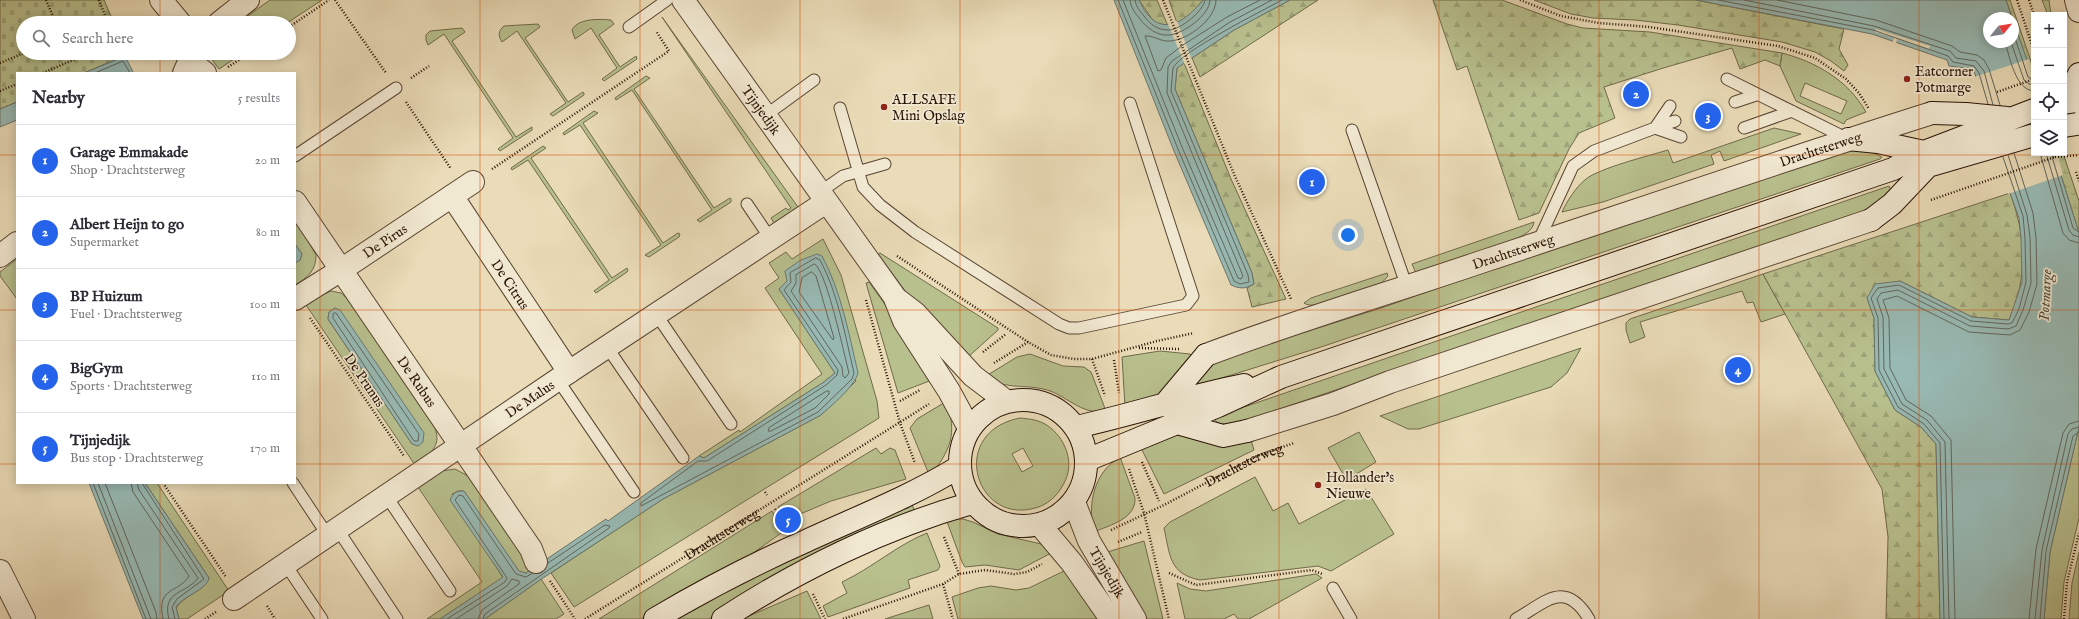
<!DOCTYPE html>
<meta charset="utf-8">
<style>
:root{--surface:#fff;--page:#f7f7f7;--text:#2b2b33;--muted:#7c7c81;--line:#e1e1e2;--accent:#2563eb}
body{margin:0;font-family:"IM FELL English",serif;background:var(--page);color:var(--text)}
.controls{position:absolute;right:12px;top:12px;display:grid;overflow:hidden;border-radius:0px;box-shadow:0 2px 10px #0003}
.controls button{width:36px;height:36px;display:grid;place-items:center;padding:0;border:0;border-bottom:1px solid var(--line);background:var(--surface);color:var(--text);font:20px sans-serif}
.compass{position:absolute;left:1983px;top:12px;width:36px;height:36px;border-radius:50%;background:var(--surface);box-shadow:0 2px 10px #0003;rotate:60deg}
.you{position:absolute;left:1348px;top:235px;width:14px;height:14px;margin:-10px;border:3px solid #fff;border-radius:50%;background:#1a73e8;box-shadow:0 0 0 6px #1a73e833}
.badge{display:grid;place-items:center;width:26px;height:26px;border-radius:50%;background:var(--accent);color:#fff;font-size:13px;font-weight:700}
.pin{position:absolute;translate:-50% -50%;border:2px solid #fff;box-shadow:0 1px 4px #0006}
.list{margin:0;padding:0;list-style:none}
h2{display:flex;justify-content:space-between;align-items:center;height:52px;margin:0;padding:0 16px;font-size:17px}
h2 small{font-size:13px;font-weight:400;color:var(--muted)}
.list li{display:grid;grid-template-columns:26px 1fr auto;gap:12px;align-items:center;box-sizing:border-box;height:72px;padding:0 16px;border-top:1px solid var(--line)}
.list b{display:block;font-size:15px;white-space:nowrap}
.list p{margin:0;font-size:13px;white-space:nowrap;color:var(--muted)}
.list em{font-size:13px;font-style:normal;color:var(--muted)}
.icon{flex:none;width:22px;height:22px;fill:none;stroke:currentColor;stroke-width:2;stroke-linecap:round;stroke-linejoin:round}
.map{position:relative;flex:none;width:2079px;height:619px;overflow:hidden}
.search{position:absolute;background:var(--surface);box-shadow:0 2px 10px #0003;left:16px;top:16px;width:280px;height:44px;display:flex;align-items:center;gap:10px;box-sizing:border-box;padding:0 14px;border-radius:22px;color:var(--muted);font-size:15px}
.panel{position:absolute;background:var(--surface);box-shadow:0 2px 10px #0003;left:16px;top:72px;width:280px;height:412px;border-radius:0px}
.map>svg:first-child{display:block}
.green{fill:#b8c08e;stroke:#706a4a;fill-rule:evenodd}
.forest{fill:url(#forest-firs);stroke:#706a4a}
.wetland{fill:url(#wetland-marsh);stroke:#706a4a}
.cemetery{fill:url(#cemetery-stones);stroke:#706a4a}
.water{fill:#98bab4;stroke:#6c776e}
.pier{fill:#eadcb8}
.lines{fill:none;stroke-linecap:round;stroke-linejoin:round}
.shore{stroke:#60665c;stroke-width:1}
.service-casing{stroke:#594532;stroke-width:13}
.minor-casing{stroke:#594532;stroke-width:24}
.secondary-casing{stroke:#291305;stroke-width:24}
.path{stroke:#291305;stroke-width:2.5;stroke-dasharray:1 2;stroke-linecap:butt}
.service{stroke:#f1e8d1;stroke-width:11}
.minor{stroke:#f1e8d1;stroke-width:22}
.secondary{stroke:#f1e8d1;stroke-width:22}
.secondary-bridge-casing{stroke:#291305;stroke-width:24;stroke-linecap:butt}
.path-bridge{stroke:#291305;stroke-width:2.5;stroke-dasharray:1 2;stroke-linecap:butt}
.secondary-bridge{stroke:#f1e8d1;stroke-width:22}
.grid{fill:none;stroke:#d5520b;stroke-width:1;stroke-opacity:0.55}
.poi-dot{fill:#8f2418;stroke:#f1e8d1;stroke-width:1.5}
.labels{text-anchor:middle;stroke-width:3.5;stroke-linejoin:round;paint-order:stroke}
.poi-label{font-size:14px;fill:#291305;stroke:#f1e8d1;text-anchor:start}
.street-label{font-size:14px;fill:#291305;stroke:#f1e8d1}
.water-label{font-size:15px;font-style:italic;fill:#504d42;stroke:#f1e8d1}
</style>
<div class="map">
<svg width="2079" height="619" viewBox="0 0 2079 619">
<defs>
<pattern id="forest-firs" width="22" height="20" patternUnits="userSpaceOnUse"><rect width="22" height="20" fill="#b8c08e"/><path d="M5 1l3.5 6h-7zM16 11l3.5 6h-7z" fill="#9ea479"/></pattern>
<pattern id="wetland-marsh" width="20" height="14" patternUnits="userSpaceOnUse"><rect width="20" height="14" fill="#b8c08e"/><path d="M1 5h8M5 5V1M11 12h8M15 12V8" fill="none" stroke="#9ea479"/></pattern>
<pattern id="cemetery-stones" width="16" height="16" patternUnits="userSpaceOnUse"><rect width="16" height="16" fill="#b8c08e"/><path d="M2 7V4a2 2 0 0 1 4 0v3zM10 15v-3a2 2 0 0 1 4 0v3z" fill="#9ea479"/></pattern>
</defs>
<rect width="100%" height="100%" fill="#eadcb8"/>
<filter id="stains"><feTurbulence type="fractalNoise" baseFrequency=".005" numOctaves="4"/><feColorMatrix values="0 0 0 0 .2 0 0 0 0 .09 0 0 0 0 .02 0 0 0 .5 -.17"/></filter>
<radialGradient id="worn" r=".72"><stop offset=".6" stop-color="#630" stop-opacity="0"/><stop offset="1" stop-color="#630" stop-opacity=".3"/></radialGradient>
<path class="green" d="M270,0H322L287,23H238Z
M2042,0H2049L2051,15H2048Z
M662,17L798,207L774,223L771,218L786,208L788,210L791,208Z
M611,20L614,24L599,35L620,67L636,56L637,59L604,81L602,79L617,68L591,28L575,39L572,30C578,18 599,19 611,20Z
M538,24L540,27L525,38L568,102L583,92L584,93V95L553,116L550,114L566,103L517,31L502,42C498,36 498,31 504,26Z
M462,28L465,32L452,41L516,137L532,127V130L500,151L498,149L513,138L444,34L428,45L426,40V35L430,31Z
M213,53H243L219,69L213,61Z
M1782,53C1816,62 1848,80 1866,112L1846,120L1844,124L1796,101L1780,66ZM1805,83L1847,101L1841,114L1800,96Z
M646,76L650,78L634,89L714,208L730,198L731,199V202L700,222L697,220L712,210L632,90L616,100L615,98Z
M594,111L598,113L583,123L663,243L678,233L680,234L679,237L649,257L645,255L661,245L580,125L564,135L563,133Z
M1774,128L1801,134L1724,161L1720,151L1711,155L1714,164L1603,202L1562,212C1567,201 1576,187 1586,179C1600,168 1648,156 1668,150L1673,163Z
M543,146L546,148L531,158L612,278L627,268L628,270L627,272L596,293L594,291L609,280L528,160L512,170L511,168Z
M1862,147L1882,157L1880,159L1318,348L1196,386L1194,382L1211,364L1255,348L1381,308L1805,162Z
M1889,186L1891,191L1874,205L1857,214L1232,425L1218,423L1215,420V417Z
M295,219L316,255C316,271 308,277 295,285V263L300,260L302,254L295,244Z
M1534,222C1533,231 1523,235 1516,239L1416,273L1412,264Z
M823,239L841,275L877,401L879,418L574,607L551,573L663,499L821,415L856,381L787,281L779,289L835,373L824,382L704,458L699,456L739,430L740,432L822,374L765,288L779,278L769,263L786,252L792,259Z
M880,253L998,328V330L968,357L909,296L878,254Z
M17,259V299L0,276V272Z
M1387,273L1388,276C1386,278 1384,281 1381,283C1370,291 1314,312 1304,303L1311,298Z
M1763,274L1785,314L1761,322L1753,302L1747,303L1742,291L1640,322L1645,337L1630,343L1626,330V323L1630,319Z
M869,282L894,317L932,380L898,393L866,283Z
M331,291L341,293L349,300L435,428C442,447 429,455 415,465L306,305L322,295ZM335,308L412,444L328,319L329,312Z
M1581,348L1567,373L1551,387L1419,429H1408L1380,416Z
M1160,351L1190,354L1192,356L1164,390L1154,397L1125,406L1122,357Z
M1030,354L1063,366L1084,367L1091,372L1106,411C1080,416 1065,393 1043,389C1021,384 1005,390 986,376L1017,357Z
M947,401C957,436 951,448 930,477L910,428L917,419Z
M1020,418C1030,419 1040,420 1048,426C1064,437 1074,460 1066,479C1059,495 1048,506 1031,509C974,521 949,432 1020,418ZM1023,448L1033,466L1022,472L1012,454Z
M2079,427V518L2064,582L2061,619H2044L2050,552Z
M1359,432L1376,462L1348,479H1346L1328,448Z
M1183,435C1211,443 1222,449 1251,440L1254,450L1164,494L1140,446L1169,436Z
M876,448L881,454L890,448L895,450L906,479L831,501L786,520L778,507Z
M1120,457L1135,498C1136,519 1110,525 1094,532C1087,505 1094,472 1120,457Z
M455,469L468,476L532,569L526,573L519,572L464,491H458L452,494L503,578L440,619H427L482,582L418,487L442,471Z
M1255,477L1273,511L1288,503L1299,524L1366,489L1394,534L1331,571L1318,566L1200,580C1169,574 1170,555 1164,528L1170,522Z
M145,483H157L229,591L187,619H179L176,608C184,595 203,592 209,578Z
M911,503L915,511L747,595L709,619H669L725,587Z
M772,511L784,531L735,566L641,619H599Z
M946,519H963L973,522L998,534L1041,544L1053,552L1019,570L985,565L965,567L962,562Z
M927,533L940,566L938,570L908,580L910,588L828,617L823,606L847,593L842,582C872,568 897,545 927,533Z
M1144,541L1163,619H1146L1104,553Z
M2079,552V619H2069L2072,583Z
M1068,569L1102,619H958L952,597L978,588L991,586L1016,590L1029,588Z
M1316,574L1322,578L1249,619H1238L1234,614L1224,619H1185L1177,583L1190,589L1206,591Z
M541,579L564,614L556,619H485Z
M807,591L821,619H742Z
M929,605L933,619H885Z"/>
<path class="forest" d="M1139,0H1157L1168,26L1154,22Z
M1169,0H1203L1192,13L1177,23Z
M1290,0H1318L1200,77L1192,58L1234,30Z
M1433,0H1502L1567,24L1583,28L1650,32L1782,53L1780,66L1765,60L1740,69L1732,48L1660,69L1604,87L1615,118L1579,133L1569,149L1539,213L1519,220L1467,66L1457,70Z
M1534,0H1696L1844,29L1839,49L1848,65L1844,71L1831,61L1815,52L1782,42L1678,25L1635,20L1593,18L1571,14Z
M1184,63L1231,179L1286,299L1252,307L1247,288L1254,284L1252,273L1175,89L1177,68Z
M2010,193C2026,236 2028,278 2009,320L1972,317L1900,281L1867,298L1874,318L1875,371L1895,410L1921,427L1936,444L1940,619H1886L1888,537L1882,489L1763,274Z"/>
<path class="wetland" d="M2006,0H2010L2034,70V82Z
M2054,153H2063L2079,201V233Z"/>
<path class="cemetery" d="M0,0H104L114,23H23V53H123L124,56L84,73H17V102L0,109Z"/>
<path class="water" d="M1114,0H1139C1156,38 1181,27 1203,0H1290L1234,30L1177,68L1175,89L1252,273L1254,284C1245,289 1240,289 1231,285L1174,151Z
M1696,0H2006L2012,18H1989V42H2013V20L2027,60L2034,153H2054L2079,233V427L2050,552L2044,619H1940L1936,444L1921,427L1895,410L1875,371L1874,318L1867,298L1875,284L1900,281L1972,317L2009,320L2022,282L2021,238L2019,218L2010,193L1975,74L1973,69L1949,66L1947,60L1872,34Z
M125,56L133,72L132,73H84Z
M17,102V120L0,127V109Z
M295,244L302,254L300,260L295,263Z
M817,254L822,256C841,291 849,334 858,373C854,387 832,405 821,415L663,499L540,580L485,619H440L503,577L450,500C453,493 456,491 464,491L519,571L526,573L606,519L608,521L699,456L704,458L824,382L835,373L779,289L787,281L785,271L801,260Z
M335,308L340,310L424,433L423,442L418,446L412,444L328,319L329,312Z
M89,483H145L207,575L209,578C207,590 183,596 176,607L179,619H143Z"/>
<path class="pier" d="M1177,21L1192,60L1185,65L1168,24Z
M1876,29L1930,46L1929,49L1897,39L1896,44L1892,43L1894,38L1875,32Z
M2029,59L2034,75V153H2057L2063,175L2008,194L1974,77Z"/>
<g class="lines">
<path class="shore" d="M1118,0L1178,149L1234,281L1240,284L1249,282L1248,275L1171,91L1173,68C1180,52 1262,11 1282,0
M1123,0L1182,147L1238,278L1241,279L1243,276L1167,93L1168,67L1172,61L1230,22L1272,0
M1130,0C1131,8 1135,13 1140,19C1147,28 1157,36 1169,35C1183,34 1210,15 1210,0
M1135,0C1136,7 1140,11 1144,16C1150,24 1157,30 1168,30C1179,31 1204,11 1205,0
M1216,0C1216,19 1188,40 1170,41C1161,42 1153,35 1145,36L1158,71L1161,70L1166,58L1183,45L1227,17L1260,0
M1718,0L1873,30L1948,56L1953,62L1974,66L1979,73L1988,104
M1744,0L1874,26L1950,51L1956,58L1976,61L1984,71L1993,105
M1777,0L1876,20L1952,46L1960,52L1977,55L1984,60L1989,69L2000,105
M2013,32L2028,77L2034,80
M2005,42C2010,57 2015,90 2034,91
M2011,42L2024,80L2029,84L2034,85
M95,73L123,61L130,73
M2040,153L2063,233L2069,240L2079,243
M2046,153L2069,230L2073,235L2079,237
M2051,153L2073,228L2079,232
M816,258L820,260C838,293 845,335 854,373L852,379L818,412L641,506V503L698,461H707L826,385L837,375L838,370L784,290L791,282L790,273Z
M815,264C827,273 844,354 849,373L845,378L843,376L842,367L791,291L796,283V275Z
M812,272L816,276L834,338L833,340L799,292L802,278Z
M336,313L419,434L418,441H414L333,318V314Z
M827,391H829V394L815,408L771,431H768L769,428Z
M93,483L146,619
M98,483L151,619
M105,483L156,612L157,619
M131,483L133,492L189,576C178,594 156,586 163,619
M137,483L139,490L198,578C187,594 161,590 169,619
M142,483L204,579L177,599L172,607L175,619
M447,619L505,582L507,578L455,500L459,495L463,496L516,574L526,577L533,573
M456,619L507,586L512,579L519,581V584L482,610L478,619
M483,619L485,614L609,528L610,526L605,525L548,563
M1944,619L1940,443L1924,424L1898,407L1879,370L1878,318L1871,298L1878,288L1899,285L1971,321L2008,324L2012,323L2019,309L2026,282L2025,238L2023,216L2003,157
M1949,619L1945,442L1927,420L1902,404L1884,369L1883,317L1877,299L1881,293L1898,290L1970,326L2008,329L2016,326L2023,310L2031,283L2030,237L2027,215L2008,155
M1955,619L1951,440L1931,416L1906,400L1890,368L1889,318L1883,300L1897,296L1969,332L2010,335L2020,330L2029,312L2037,284L2036,238L2033,213L2014,153
M2029,619L2036,549L2063,433L2069,424L2079,421
M2035,619L2042,550L2068,434L2072,429L2079,427
M2040,619L2046,551L2073,436L2079,432"/>
<defs>
<path id="service" d="M629,27L667,0
M1727,79L1848,139
M1735,102L1756,95
M840,108L863,187L880,205L915,232L1059,324L1069,328H1079L1186,305L1193,296L1130,103
M766,115L814,80
M1655,128L1681,137
M1655,128L1675,121
M1744,128L1792,111
M1352,130L1407,287
M295,156L396,88
M820,192L843,176L885,164
M747,204L770,238
M1538,242L1573,166L1594,151L1655,128L1670,106
M656,314L731,424
M607,347L683,458
M558,380L634,492
M293,483L328,536
M387,497L450,591
M338,530L397,619
M286,565L322,619
M1333,588L1351,619
M1516,619C1546,602 1565,579 1589,619"/>
<g id="minor">
<path d="M161,0L180,23"/>
<path id="s3" d="M683,0L894,296L904,321L949,391L969,428"/>
<path d="M2076,0L2079,11"/>
<path d="M219,23L248,0"/>
<path d="M189,60L205,73"/>
<path d="M184,73L193,53"/>
<path id="s4" d="M452,196L569,372"/>
<path id="s5" d="M295,202L531,549L536,562"/>
<path d="M0,256L17,243"/>
<path id="s6" d="M295,299L341,270L473,182"/>
<path d="M898,300L915,313L973,376L1006,401"/>
<path id="s7" d="M1206,355C1298,320 1393,292 1487,260C1635,211 1783,160 1932,113"/>
<path d="M1247,431L1333,404L1390,382L1871,220"/>
<path id="s8" d="M1074,502L1089,541L1135,619"/>
<path d="M1040,525L1072,563L1111,619"/>
<path d="M0,571L24,619"/>
<path id="s9" d="M234,599L569,372L826,202"/>
</g>
<path id="secondary" d="M2079,74C2071,88 2071,104 2079,117
M1932,113L1966,114L2007,118
M1848,139L1878,142L1924,152
M1916,167L1928,166L2034,135
M1871,220L1892,204L1928,166
M960 463a63 63 0 1 1 126 0a63 63 0 1 1-126 0Z
M1164,405L1206,355
M1177,423L1223,436L1247,431
M1076,427C1132,415 1187,396 1244,385
M1087,460L1218,406L1281,377L1893,169L1924,152L2034,110
M655,619C704,590 754,564 806,541C858,517 910,497 959,467
M723,619C798,570 886,527 972,503"/>
</defs>
<use href="#service" class="service-casing"/>
<use href="#minor" class="minor-casing"/>
<use href="#secondary" class="secondary-casing"/>
<g class="path">
<path d="M46,0L56,23"/>
<path d="M99,0L108,23"/>
<path d="M335,0L386,73"/>
<path d="M1163,0L1234,174L1291,299"/>
<path d="M1520,0L1561,16L1599,23L1649,27L1778,46L1815,58L1846,79L1859,93L1869,109"/>
<path d="M2017,0L2034,51"/>
<path d="M2029,0L2034,15"/>
<path d="M93,23L106,18"/>
<path d="M289,27L329,0"/>
<path d="M68,53L71,61"/>
<path d="M0,63L24,53"/>
<path d="M228,67L250,53"/>
<path d="M43,73L89,53"/>
<path d="M411,78L429,66"/>
<path d="M0,91L17,84"/>
<path d="M1997,92L2034,79"/>
<path d="M406,102L451,169"/>
<path d="M492,169L669,51L656,31"/>
<path d="M2076,172L2079,181"/>
<path d="M1931,200L2055,157L2054,153"/>
<path d="M897,256L1028,342"/>
<path d="M866,300L900,423L915,463"/>
<path d="M310,318L404,456"/>
<path d="M1139,348L1180,349"/>
<path d="M983,352L1006,334"/>
<path d="M1092,359L1105,396"/>
<path d="M1114,360L1119,393"/>
<path d="M994,363L1028,342L1051,355L1074,359H1092L1157,341L1194,333"/>
<path d="M900,401L920,390"/>
<path d="M1142,462L1159,501"/>
<path d="M1129,469L1144,513L1169,619"/>
<path d="M163,483L226,577"/>
<path d="M765,492L767,495"/>
<path d="M775,509L784,524"/>
<path id="s1" d="M1111,530L1164,505L1257,456L1294,443"/>
<path d="M944,537L959,574"/>
<path d="M1118,542L1142,532"/>
<path d="M1169,573L1196,585L1312,570L1322,574"/>
<path d="M550,581L575,619"/>
<path d="M943,584L953,619"/>
<path d="M813,594L825,619"/>
<path d="M267,606L275,619"/>
<path d="M205,619L216,612"/>
<path id="s2" d="M585,619L929,404"/>
<path d="M843,619L943,584L959,574L985,570L1014,574L1027,572L1042,564"/>
<path d="M2064,619L2067,582L2079,533"/>
</g>
<use href="#service" class="service"/>
<use href="#minor" class="minor"/>
<use href="#secondary" class="secondary"/>
<defs>
<path id="secondary-bridge" d="M2064,126L2077,124"/>
</defs>
<use href="#secondary-bridge" class="secondary-bridge-casing"/>
<path class="path-bridge" d="M2055,157L2079,155"/>
<use href="#secondary-bridge" class="secondary-bridge"/>
</g>
<path class="grid" d="M160,0V23M320,0V619M480,0V619M640,0V619M800,0V619M960,0V619M1119,0V619M1279,0V619M1439,0V619M1599,0V619M1759,0V619M1919,0V619M160,53V73M0,155H17M295,155H2079M0,310H17M295,310H2079M0,464H17M295,464H2079M160,483V619"/>
<g class="poi-dot">
<circle cx="1907" cy="79" r="4"/>
<circle cx="884" cy="107" r="4"/>
<circle cx="1318" cy="485" r="4"/>
</g>
<g class="labels">
<g class="poi-label">
<text x="1915" y="76">Eatcorner<tspan x="1915" dy="16">Potmarge</tspan></text>
<text x="892" y="104">ALLSAFE<tspan x="892" dy="16">Mini Opslag</tspan></text>
<text x="1326" y="482">Hollander's<tspan x="1326" dy="16">Nieuwe</tspan></text>
</g>
<g class="street-label">
<text dy="5" stroke="none"><textPath href="#s3" startOffset="135">Tijnjedijk</textPath></text>
<text dy="5" stroke="none"><textPath href="#s7" startOffset="648">Drachtsterweg</textPath></text>
<text dy="5" stroke="none"><textPath href="#s6" startOffset="107">De Pirus</textPath></text>
<text dy="5" stroke="none"><textPath href="#s7" startOffset="324">Drachtsterweg</textPath></text>
<text dy="5" stroke="none"><textPath href="#s4" startOffset="106">De Citrus</textPath></text>
<text transform="translate(365 380) rotate(56)" y="5">De Prunus</text>
<text dy="5" stroke="none"><textPath href="#s5" startOffset="217">De Rubus</textPath></text>
<text dy="5" stroke="none"><textPath href="#s9" startOffset="357">De Malus</textPath></text>
<text dy="5" stroke="none"><textPath href="#s1" startOffset="148">Drachtsterweg</textPath></text>
<text dy="5" stroke="none"><textPath href="#s2" startOffset="161">Drachtsterweg</textPath></text>
<text dy="5" stroke="none"><textPath href="#s8" startOffset="78">Tijnjedijk</textPath></text>
</g>
<g class="water-label">
<text transform="translate(2045 295) rotate(-87)" y="5">Potmarge</text>
</g>
</g>
<rect width="100%" height="100%" filter="url(#stains)"/>
<rect width="100%" height="100%" fill="url(#worn)"/>
</svg>
<div class="controls">
<button>+</button>
<button>−</button>
<button><svg class="icon" aria-label="locate" viewBox="0 0 24 24"><circle cx="12" cy="12" r="6"/><path d="M12 2v4M12 18v4M2 12h4M18 12h4"/></svg></button>
<button><svg class="icon" aria-label="layers" viewBox="0 0 24 24"><path d="M12 4l9 5-9 5-9-5zM3 14l9 5 9-5"/></svg></button>
</div>
<svg class="compass" viewBox="-18 -18 36 36"><path d="M0-13l5 13h-10z" fill="#e53935"/><path d="M0 13l5-13h-10z" fill="#7c7c81"/></svg>
<div class="you"></div>
<div class="pin badge" style="left:1312px;top:182px">1</div>
<div class="pin badge" style="left:1636px;top:94px">2</div>
<div class="pin badge" style="left:1708px;top:116px">3</div>
<div class="pin badge" style="left:1738px;top:370px">4</div>
<div class="pin badge" style="left:788px;top:520px">5</div>
<div class="search"><svg class="icon" aria-label="search" viewBox="0 0 24 24"><circle cx="10" cy="10" r="6"/><path d="M15 15l6 6"/></svg>Search here</div>
<section class="panel">
<h2>Nearby<small>5 results</small></h2>
<ul class="list">
<li><span class="badge">1</span><div><b>Garage Emmakade</b><p>Shop · Drachtsterweg</p></div><em>20 m</em></li>
<li><span class="badge">2</span><div><b>Albert Heijn to go</b><p>Supermarket</p></div><em>80 m</em></li>
<li><span class="badge">3</span><div><b>BP Huizum</b><p>Fuel · Drachtsterweg</p></div><em>100 m</em></li>
<li><span class="badge">4</span><div><b>BigGym</b><p>Sports · Drachtsterweg</p></div><em>110 m</em></li>
<li><span class="badge">5</span><div><b>Tijnjedijk</b><p>Bus stop · Drachtsterweg</p></div><em>170 m</em></li>
</ul>
</section>
</div>
